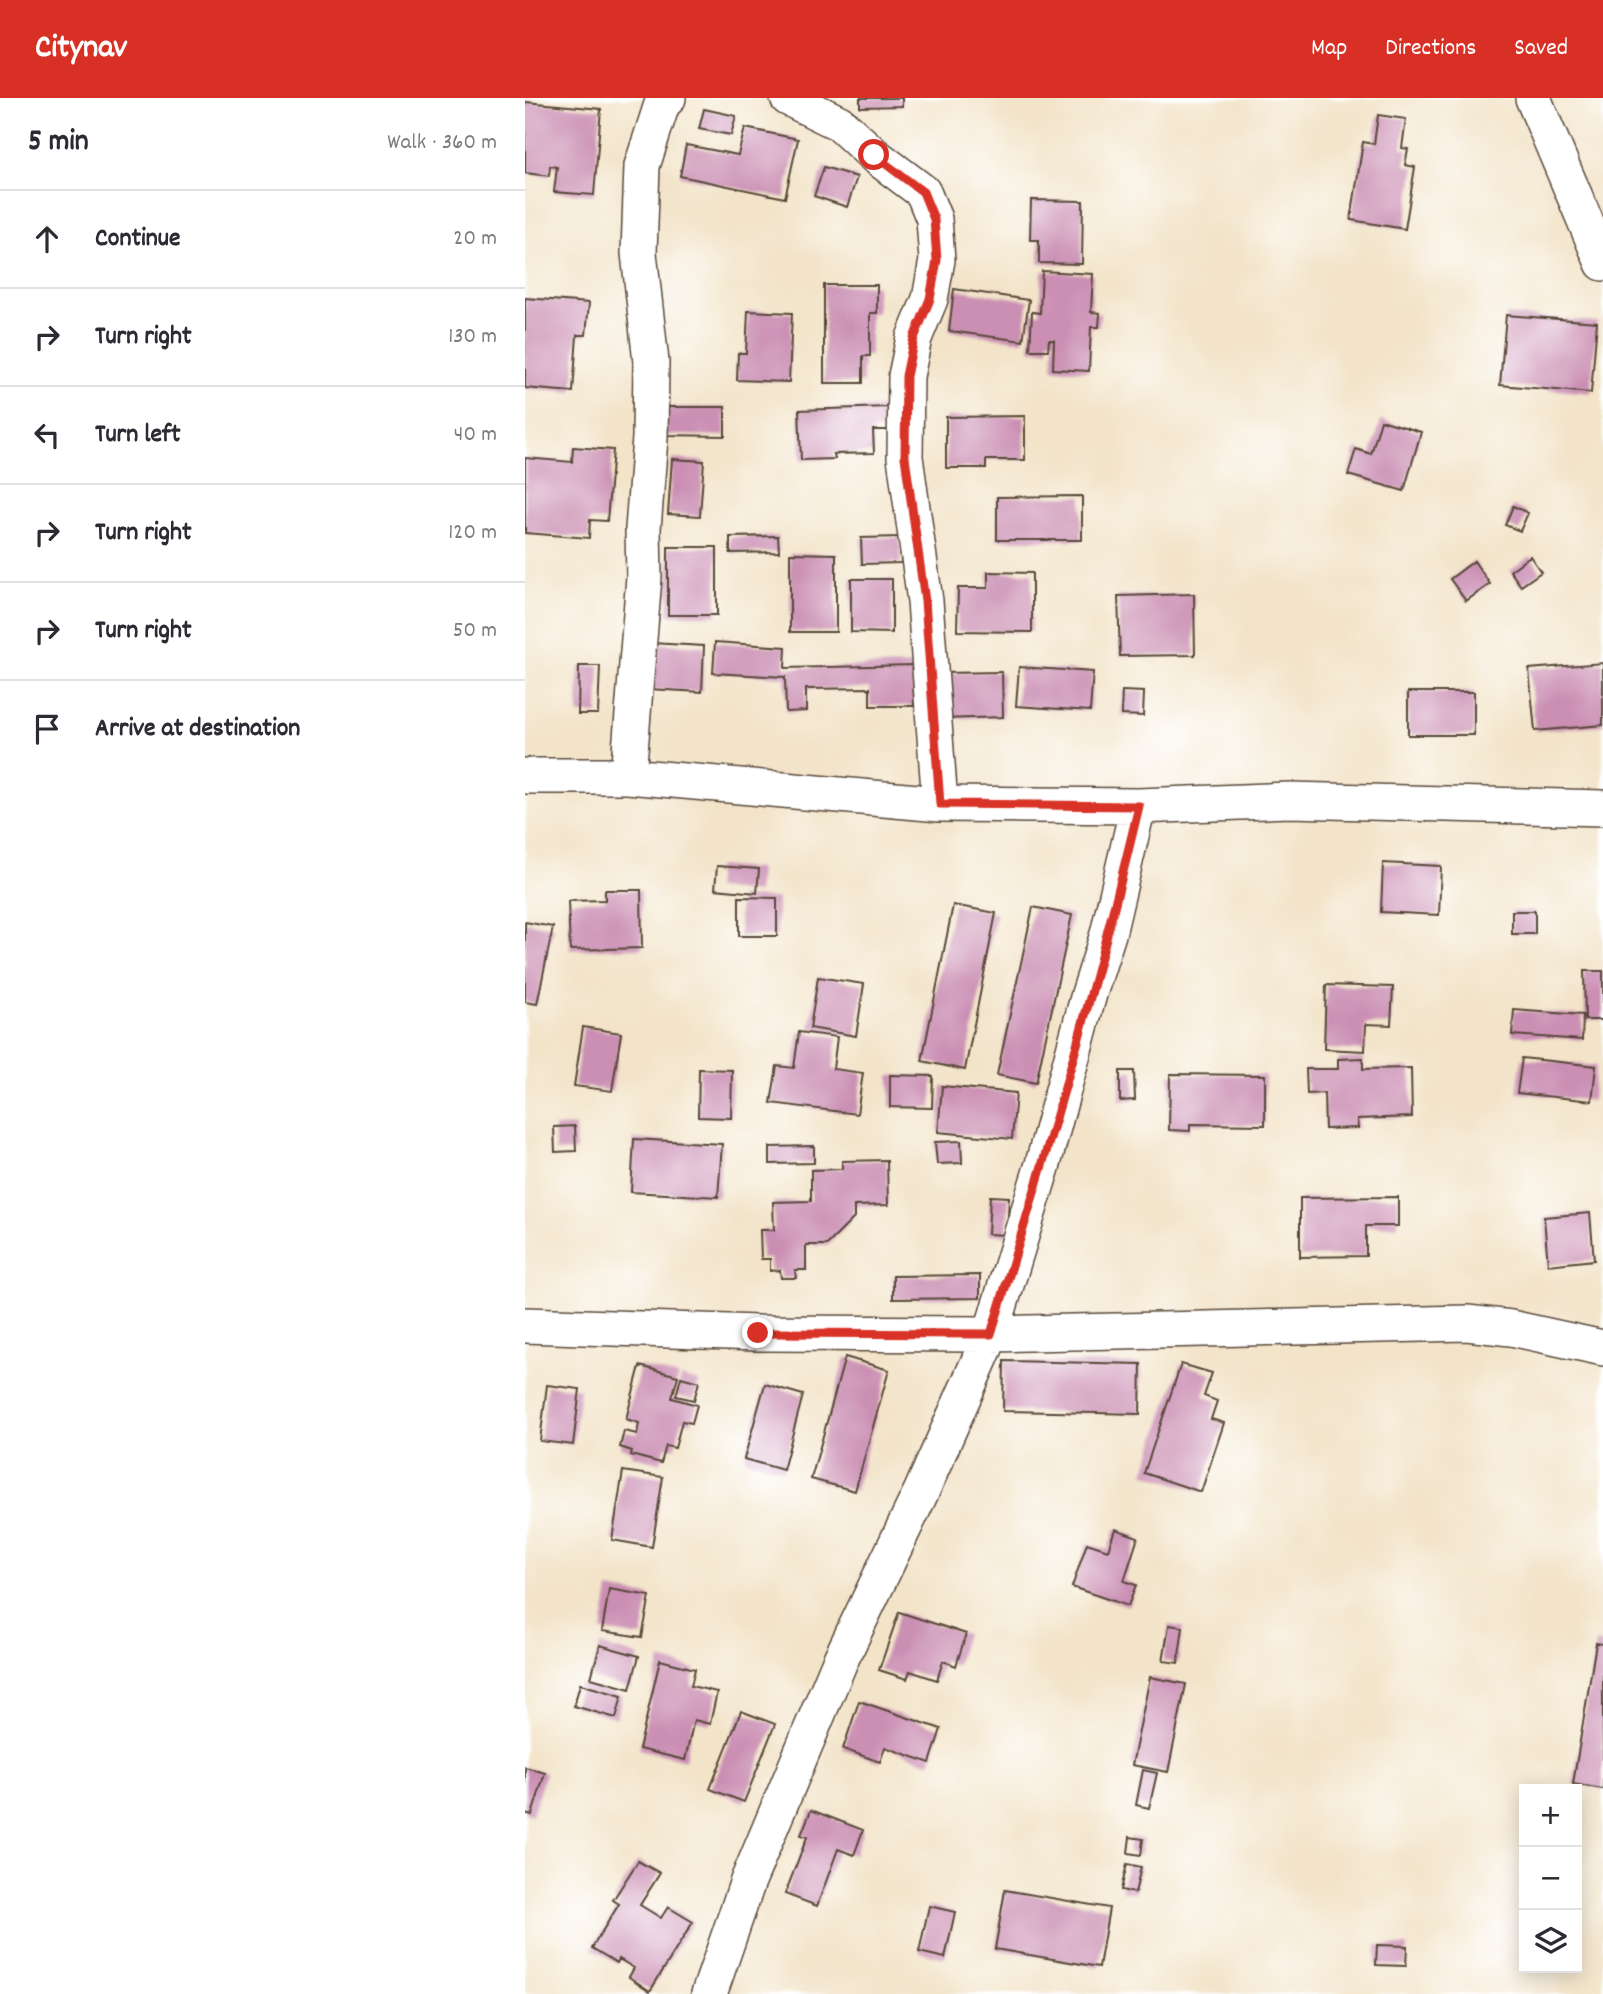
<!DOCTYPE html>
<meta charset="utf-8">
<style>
:root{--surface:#fff;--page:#f2f2f3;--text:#2b2b33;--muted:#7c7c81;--line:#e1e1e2;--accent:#d93025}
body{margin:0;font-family:Dekko,sans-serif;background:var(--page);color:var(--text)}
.controls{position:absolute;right:21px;bottom:21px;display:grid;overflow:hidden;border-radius:0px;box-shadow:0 4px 18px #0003}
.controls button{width:63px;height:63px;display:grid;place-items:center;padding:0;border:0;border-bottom:2px solid var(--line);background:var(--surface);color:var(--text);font:35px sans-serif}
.stop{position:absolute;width:21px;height:21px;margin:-16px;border:5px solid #d93025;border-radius:50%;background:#fff}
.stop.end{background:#d93025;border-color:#fff;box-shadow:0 2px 7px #0008}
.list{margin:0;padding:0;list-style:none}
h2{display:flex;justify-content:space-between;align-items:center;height:91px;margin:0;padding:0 28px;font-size:30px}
h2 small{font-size:23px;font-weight:400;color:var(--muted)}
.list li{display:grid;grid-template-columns:46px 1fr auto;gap:21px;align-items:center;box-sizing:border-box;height:98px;padding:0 28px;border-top:2px solid var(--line)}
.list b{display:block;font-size:26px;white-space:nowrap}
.list em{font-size:23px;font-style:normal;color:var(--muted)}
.icon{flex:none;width:38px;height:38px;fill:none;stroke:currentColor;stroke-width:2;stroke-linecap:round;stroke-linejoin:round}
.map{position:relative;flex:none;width:1078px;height:1896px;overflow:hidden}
header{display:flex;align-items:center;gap:42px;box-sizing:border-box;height:98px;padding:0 35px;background:var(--accent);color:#fff}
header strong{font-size:33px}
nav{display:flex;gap:38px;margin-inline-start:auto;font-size:24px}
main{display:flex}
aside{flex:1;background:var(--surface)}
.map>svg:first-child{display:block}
.building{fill:#cb8fb4}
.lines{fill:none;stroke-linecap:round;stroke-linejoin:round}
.minor-casing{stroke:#574638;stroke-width:38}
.minor{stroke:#fff;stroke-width:35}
.route{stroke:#d93025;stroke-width:9}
</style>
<header>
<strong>Citynav</strong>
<nav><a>Map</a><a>Directions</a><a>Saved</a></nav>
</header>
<main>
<aside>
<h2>5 min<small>Walk · 360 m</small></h2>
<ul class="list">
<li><svg class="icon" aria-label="ahead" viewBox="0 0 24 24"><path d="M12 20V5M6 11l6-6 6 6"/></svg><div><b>Continue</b></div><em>20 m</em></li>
<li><svg class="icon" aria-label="right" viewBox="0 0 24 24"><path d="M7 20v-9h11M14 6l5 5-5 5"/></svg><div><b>Turn right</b></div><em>130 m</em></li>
<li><svg class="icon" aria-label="left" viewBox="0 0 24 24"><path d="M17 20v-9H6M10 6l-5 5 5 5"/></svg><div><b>Turn left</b></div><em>40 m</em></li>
<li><svg class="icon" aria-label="right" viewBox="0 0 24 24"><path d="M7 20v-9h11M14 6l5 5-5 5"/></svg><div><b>Turn right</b></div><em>120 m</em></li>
<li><svg class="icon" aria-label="right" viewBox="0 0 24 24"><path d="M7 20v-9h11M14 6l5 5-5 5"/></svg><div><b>Turn right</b></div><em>50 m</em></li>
<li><svg class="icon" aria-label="arrive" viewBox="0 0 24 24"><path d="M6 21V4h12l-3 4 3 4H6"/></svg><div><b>Arrive at destination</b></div></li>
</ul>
</aside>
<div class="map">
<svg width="1078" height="1896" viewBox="0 0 1078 1896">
<rect width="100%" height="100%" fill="#fff"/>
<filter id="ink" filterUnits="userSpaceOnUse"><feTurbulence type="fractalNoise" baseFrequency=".0143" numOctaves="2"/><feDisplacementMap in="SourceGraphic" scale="14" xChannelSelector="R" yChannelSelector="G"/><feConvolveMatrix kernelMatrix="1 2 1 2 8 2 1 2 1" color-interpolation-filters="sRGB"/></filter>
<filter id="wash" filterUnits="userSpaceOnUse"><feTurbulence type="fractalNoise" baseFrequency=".00686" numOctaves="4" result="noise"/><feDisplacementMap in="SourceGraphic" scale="28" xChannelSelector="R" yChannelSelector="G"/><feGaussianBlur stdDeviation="1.57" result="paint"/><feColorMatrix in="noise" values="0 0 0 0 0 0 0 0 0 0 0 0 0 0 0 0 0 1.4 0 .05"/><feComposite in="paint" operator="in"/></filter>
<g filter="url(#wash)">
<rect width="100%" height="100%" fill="#f3e4c9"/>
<g id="blocks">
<path class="building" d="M335,0H377V8L335,9Z
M0,4L76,11L69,97L29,94L32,69L25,68L24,78L0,75Z
M179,11L211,18L206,37L174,31Z
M853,17L881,21L877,50L883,51L880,67L890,69L880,131L826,122L838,44L849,46Z
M220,30L273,41L260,100L155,78L161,47L213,57Z
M299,69L332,79L322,109L289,98Z
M506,102L558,103L557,166L514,165V142H505Z
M517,173L568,176L566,214L575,215L574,229H566L564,273L528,271L529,242H524L523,252H505L507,214L515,215Z
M299,187H352V215H345V258H338V285H299Z
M429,191L504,202L498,243L424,233Z
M0,200L64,205L61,237H52L48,294L0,290Z
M223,213L267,215L264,284L212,282L213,255H221Z
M981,217L1072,224L1066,295L975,287Z
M138,309H200V338L137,337Z
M363,309V332H348L349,355L309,356L310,361L276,362L274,312Z
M500,318V362H461V370H421V319Z
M856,322L896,334L879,393L823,377L831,351L846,356Z
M48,349L88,352L82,423L65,422L64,440L0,435V360L47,364Z
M147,361L179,363L175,418L143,416Z
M557,398V442H472V399Z
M988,408L1003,415L995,433L980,427Z
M253,438L254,454L205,455V439Z
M375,439L376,465L337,466L336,440Z
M143,449H192V517H143Z
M265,455L311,456V534H265Z
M1005,458L1016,474L996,488L985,473Z
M949,463L965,486L941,503L925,481Z
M463,474L507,475V534L432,533L433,490H463Z
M326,481H367V535L326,534Z
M669,496L670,557L595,558L593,498Z
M190,544L261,549L260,570L388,567L389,608H345V590L281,591V613L261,614L260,579L188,575Z
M126,545L179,548L177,594L123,591Z
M1078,565V627L1010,633L1004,571Z
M54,568H75L73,616H53Z
M494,569L568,574L565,613L491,608Z
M477,574L478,619L417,621L416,575Z
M597,593L619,594L618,618L596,617Z
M883,594H949V637H883Z
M858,765L916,768L914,817L856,814Z
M192,768L234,771L232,795L190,791Z
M80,792H116L117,850L45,852L43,803L80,802Z
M214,799L252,800V838H214Z
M428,807L471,815L440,972L397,963Z
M508,809L547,817L511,985L472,977Z
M987,813H1010V836H987Z
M0,824L28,829L12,906L0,904Z
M1059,873H1078V922H1060Z
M293,879L339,886L331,938L285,930Z
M801,887L868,889L866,927L841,926L840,953L799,951Z
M989,912L1058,917L1057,942L987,937Z
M58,929L96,935L87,993L49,988Z
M274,934L312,939L308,971L338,975L332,1016L246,1005L252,968L269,970Z
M838,960V971L886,970L887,1019L832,1021L833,1030L800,1031L799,995L782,996L781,971H813V961Z
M997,960L1071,968L1067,1003L992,995Z
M174,971L207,972L206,1020L173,1019Z
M595,973H609L610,1002L595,1003Z
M645,976L740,977V1027L665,1026V1033L644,1032Z
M365,977L408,978L407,1010L365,1009Z
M417,988L491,995L487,1041L413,1034Z
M50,1028L51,1053L30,1054L29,1029Z
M109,1041L197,1046L193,1099L106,1094Z
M436,1043L437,1065L412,1066L410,1044Z
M289,1048V1065L245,1066V1049Z
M362,1062L363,1107L329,1108V1120L302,1147H281V1172H270L271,1180H256L255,1172L245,1173V1161H236L235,1132H249L248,1104L286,1103V1072L317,1071V1063Z
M465,1098L484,1099L482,1137L463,1136Z
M873,1099V1128H841V1158L775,1159V1100Z
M1065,1115L1069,1162L1023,1167L1019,1119Z
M455,1177V1200L368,1201V1178Z
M320,1259L364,1272L330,1393L286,1381Z
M479,1263L616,1266L615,1316L478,1313Z
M656,1266L687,1275L679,1298L692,1303L686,1321L699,1325L676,1394L619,1375Z
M115,1268L153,1278L147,1300L172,1307L167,1325L157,1323L150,1350L141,1348L136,1365L106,1357L107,1353L95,1349L99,1333L112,1336L114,1325L101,1321Z
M156,1279L174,1284L169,1302L151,1298Z
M240,1286L278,1297L258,1372L219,1361Z
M22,1287L55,1291L48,1347L15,1343Z
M98,1373L138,1379L127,1449L87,1442Z
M590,1431L613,1439L599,1483L611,1487L603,1508L547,1489L562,1445L583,1452Z
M84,1491L125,1498L117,1539L77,1533Z
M374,1514L441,1536L431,1568L418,1563L412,1582L385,1573L382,1581L354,1572Z
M644,1527L658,1529L653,1565L638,1563Z
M1071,1545L1078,1546V1691L1048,1686Z
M75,1547L114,1558L105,1591L66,1580Z
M135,1562L170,1571L166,1588L192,1594L185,1626L169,1622L160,1662L114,1651Z
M625,1579L661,1586L643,1674L607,1667Z
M55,1586L97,1598L91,1620L49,1608Z
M334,1603L416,1631L405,1665L360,1649L355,1664L318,1651Z
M216,1613L250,1626L219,1704L185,1691Z
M0,1669L20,1675L7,1717L0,1715Z
M618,1672L632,1675L624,1710L611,1707Z
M286,1712L338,1732L329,1757L313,1751L292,1808L260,1796L282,1739L276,1737Z
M605,1739L618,1741L616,1757L603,1755Z
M113,1763L135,1775L115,1807L136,1820L143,1809L168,1824L125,1893L104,1879L109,1870L94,1861L92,1865L67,1850L94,1806L88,1802Z
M602,1766L616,1769L610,1795L596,1792Z
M480,1792L584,1810L574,1869L470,1851Z
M404,1808L430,1814L420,1860L394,1854Z
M852,1847L882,1848L881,1868L851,1867Z"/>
</g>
</g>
<g filter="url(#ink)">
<use href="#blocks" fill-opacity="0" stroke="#574638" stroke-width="2"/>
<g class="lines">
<defs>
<path id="minor" d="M263,0L314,25L349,57L398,94L409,121L412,162L405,201L389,240L381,278L380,359L400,503L415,706
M1008,0L1078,165
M0,678H103L415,706L613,708L765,702L1078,710
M103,678L119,479L118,431L125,340L126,264L114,155L117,68L137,6L143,0
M0,1227L233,1235L466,1236L942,1225L986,1230L1078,1250
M184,1896L223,1783L315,1563L397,1392L466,1236L518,1066L564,896L583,836L613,708"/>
</defs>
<use href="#minor" class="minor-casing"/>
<use href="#minor" class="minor"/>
</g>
</g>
<g class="lines" filter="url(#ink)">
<path class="route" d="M233,1235L466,1236C520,1061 572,886 614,708L415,706L400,503L380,359L381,278L389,240L405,201L412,162L409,121L398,94L349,57"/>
</g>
</svg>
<div class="controls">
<button>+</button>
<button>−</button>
<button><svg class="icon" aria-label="layers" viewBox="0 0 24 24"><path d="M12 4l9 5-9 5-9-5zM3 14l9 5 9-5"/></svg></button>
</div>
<div class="stop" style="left:349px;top:57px"></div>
<div class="stop end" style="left:233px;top:1235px"></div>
</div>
</main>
